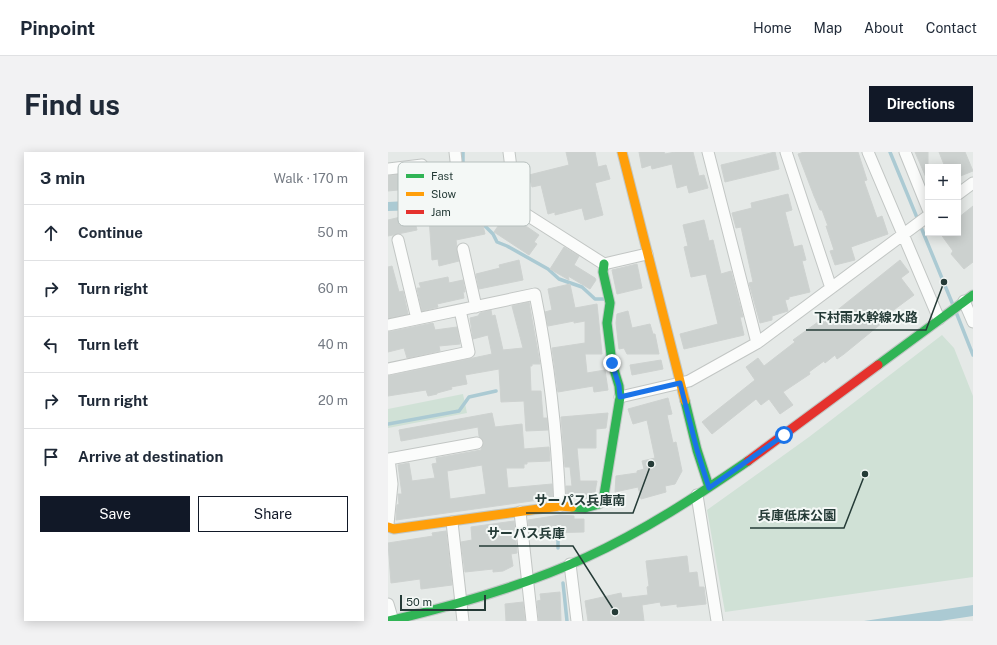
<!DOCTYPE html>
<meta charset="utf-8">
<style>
:root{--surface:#fff;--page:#f2f2f3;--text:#1f2937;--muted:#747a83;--line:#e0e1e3;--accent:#111827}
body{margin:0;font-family:"Public Sans","Noto Sans JP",sans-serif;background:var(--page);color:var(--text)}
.controls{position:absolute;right:12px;top:12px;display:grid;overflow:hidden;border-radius:0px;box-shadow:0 2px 10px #0003}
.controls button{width:36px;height:36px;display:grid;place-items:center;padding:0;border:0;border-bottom:1px solid var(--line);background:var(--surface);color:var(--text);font:20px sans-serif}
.scale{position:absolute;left:12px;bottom:10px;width:86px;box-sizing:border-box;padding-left:4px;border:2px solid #253b37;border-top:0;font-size:11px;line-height:14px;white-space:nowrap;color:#253b37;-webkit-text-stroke:3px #f4f8f6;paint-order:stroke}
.stop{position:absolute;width:12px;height:12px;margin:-9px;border:3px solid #1a73e8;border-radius:50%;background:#fff}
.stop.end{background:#1a73e8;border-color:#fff;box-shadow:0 1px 4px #0008}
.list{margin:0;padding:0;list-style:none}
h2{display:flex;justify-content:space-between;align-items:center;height:52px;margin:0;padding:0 16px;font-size:17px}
h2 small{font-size:13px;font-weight:400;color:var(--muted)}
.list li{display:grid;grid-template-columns:26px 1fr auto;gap:12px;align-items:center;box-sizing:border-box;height:56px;padding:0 16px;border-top:1px solid var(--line)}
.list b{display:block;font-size:15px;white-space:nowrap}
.list em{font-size:13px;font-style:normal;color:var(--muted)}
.actions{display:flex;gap:8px;padding:12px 16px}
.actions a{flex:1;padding:9px 0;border:1px solid var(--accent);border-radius:0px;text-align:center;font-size:14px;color:var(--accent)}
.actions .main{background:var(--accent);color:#fff}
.icon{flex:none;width:22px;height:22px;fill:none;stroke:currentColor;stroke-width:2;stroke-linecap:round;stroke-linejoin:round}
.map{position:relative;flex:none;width:585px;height:469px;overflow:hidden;border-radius:0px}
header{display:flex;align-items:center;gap:24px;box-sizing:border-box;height:56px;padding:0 20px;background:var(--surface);border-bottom:1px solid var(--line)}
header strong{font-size:19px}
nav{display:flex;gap:22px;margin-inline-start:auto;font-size:14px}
.intro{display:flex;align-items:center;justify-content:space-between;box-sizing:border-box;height:96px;padding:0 24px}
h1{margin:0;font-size:28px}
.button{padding:10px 18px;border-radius:0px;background:var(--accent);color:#fff;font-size:14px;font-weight:700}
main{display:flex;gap:24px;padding:0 24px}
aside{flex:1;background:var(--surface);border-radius:0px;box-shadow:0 2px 10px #0003}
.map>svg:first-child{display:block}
.green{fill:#d0e1d6}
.water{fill:#abcad3}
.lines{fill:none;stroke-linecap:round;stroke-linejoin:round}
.stream{stroke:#abcad3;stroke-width:3.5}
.building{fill:#ccd1cf;stroke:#ced2d0;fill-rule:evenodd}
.street-casing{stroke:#c2c6c4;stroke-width:13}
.fast-casing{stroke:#c1c7c5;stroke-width:11}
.slow-casing{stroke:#c1c7c5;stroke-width:11}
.jam-casing{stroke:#c1c7c5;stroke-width:11}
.street{stroke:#fbfcfb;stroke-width:11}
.fast{stroke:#30b455;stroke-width:9}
.slow{stroke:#ff9f0a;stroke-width:9}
.jam{stroke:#e5322d;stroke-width:9}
.route{stroke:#1a73e8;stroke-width:5}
.key{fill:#f4f8f6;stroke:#b6bfbd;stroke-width:1}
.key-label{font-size:11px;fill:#253b37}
.leader{fill:none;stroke:#253b37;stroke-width:1.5}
.callout-dot{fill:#253b37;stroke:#f4f8f6;stroke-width:1.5}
.callout-label{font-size:13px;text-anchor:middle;font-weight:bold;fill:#253b37;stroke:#f4f8f6;stroke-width:4;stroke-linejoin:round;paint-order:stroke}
</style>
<header>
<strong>Pinpoint</strong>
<nav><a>Home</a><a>Map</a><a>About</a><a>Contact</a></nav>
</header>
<div class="intro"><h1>Find us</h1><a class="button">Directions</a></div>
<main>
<aside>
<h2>3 min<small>Walk · 170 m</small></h2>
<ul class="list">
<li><svg class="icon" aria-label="ahead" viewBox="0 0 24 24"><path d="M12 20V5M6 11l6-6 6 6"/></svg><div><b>Continue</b></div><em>50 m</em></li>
<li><svg class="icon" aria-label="right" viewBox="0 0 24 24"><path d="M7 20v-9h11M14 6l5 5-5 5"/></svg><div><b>Turn right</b></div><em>60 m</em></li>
<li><svg class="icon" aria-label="left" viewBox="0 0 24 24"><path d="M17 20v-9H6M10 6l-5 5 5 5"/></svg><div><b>Turn left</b></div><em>40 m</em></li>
<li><svg class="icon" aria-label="right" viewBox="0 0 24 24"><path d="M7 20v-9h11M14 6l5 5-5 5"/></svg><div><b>Turn right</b></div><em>20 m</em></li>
<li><svg class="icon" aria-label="arrive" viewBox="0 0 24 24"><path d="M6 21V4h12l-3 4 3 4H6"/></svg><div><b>Arrive at destination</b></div></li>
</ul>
<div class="actions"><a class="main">Save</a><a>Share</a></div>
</aside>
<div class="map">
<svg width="585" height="469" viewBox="0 0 585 469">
<rect width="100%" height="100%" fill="#e5e9e7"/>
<path class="green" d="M554,183L566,196L585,244V425L337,460L319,358L421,285Z
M75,242L79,261L0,276V257Z"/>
<path class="water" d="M39,48L54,49L78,48L79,61C52,61 26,57 0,59V50Z
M585,453V464L552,469H476Z"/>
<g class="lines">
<path class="stream" d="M502,0L565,153
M72,53L75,38V0
M76,59L90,67L105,82L109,90L119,94L160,117L171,127L194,135L207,147H217
M568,160L585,203
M0,272L71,259L81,245L108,239
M170,376V396
M175,431L179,469"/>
</g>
<path class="building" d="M178,0H207L210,15L218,13L222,27L207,31L215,63L197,68L194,56L167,63V60L160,62L153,33L144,35L141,23L181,13Z
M251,0H276L277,2L287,0H305L311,24L316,23L320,36L301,41L299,33L289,36L284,12L264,17L263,13L254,16Z
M387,0L391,17L337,30L333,13Z
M416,0H470L479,28L476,29L489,66L494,64L500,82L463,95L467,108L447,113L442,99L446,98L438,74H440L434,58H432L426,44L410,2Z
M527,0H540V30Z
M551,0H577L585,19L570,25V15H557Z
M38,18H61L63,34L44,38L41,35L0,39V24Z
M106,19L107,36H101L102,60H92L97,82L68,88L71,109L51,114L50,107L44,108L41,66L84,64L79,21Z
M400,42L404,58L397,60L406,95L414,93L418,108L414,109L422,140L401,145V147L397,148L400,159L384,164V168L372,171L361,131L365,130L353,75L348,76L344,61L364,56L363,51Z
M585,54V110L576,117L563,102L565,99L552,81H570V66Z
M119,61L151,83L146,90L149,92L141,103L106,80Z
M25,62L29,78L0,84V68Z
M316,68L321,89L325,88L333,122L343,119L355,165H352L356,183L296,197L292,182L330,172L318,122L303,125L296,95L300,94L295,73Z
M176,95L191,104L186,113L207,126L208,128L202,137L180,124L181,128L162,117Z
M131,108L135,128L91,137L88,122L112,116L111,113Z
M512,108L521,120L513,126L526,143L503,160L505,162L456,202L449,207L447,203L437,211L436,209L421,220L422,222L395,240L405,253L392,262L381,247L373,253L368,247L324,282L314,270L367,228L358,215L370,206L376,214L407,190L405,188L430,170L432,172Z
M249,112L254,136L229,142L224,118Z
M4,114L11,140L15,139L20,162L0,166V115Z
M60,125L61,131L75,128L77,140H75L76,146L49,152L50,155L34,159L29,136H33L31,131Z
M182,132L187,156L209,152L214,202H197L199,221L217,218L220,238L206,240L205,234L170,240L164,196L197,191V169L186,171V169L160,174L157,160L164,158L160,137Z
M141,150L152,212H144V214H142L143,239H153L155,266H159L160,278L138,279L136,249L113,250L111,217L77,223L79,232L63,235L64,237L49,241V242L40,244L38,238L0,244V224L104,202L100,183L85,187L82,166L90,164L92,161L103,158L104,164L107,163L115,198L135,196L124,154Z
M240,159L244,176L262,172L265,182H267L271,202H239L236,196L231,197L228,171L229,162Z
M45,171L47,178L69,175L72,192L51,194L52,199L19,206L16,196L0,200V180Z
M273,208L275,217L244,223L242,213Z
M280,246L284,262L279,263L285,291L288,290L294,319L287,332L277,334L278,340L253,347L250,335L227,340L228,324L249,321V319L256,317L254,309L267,306L259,268L245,272L240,257Z
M104,261L107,275L134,272L136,297L161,295L162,309L139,310V312H136V316H118L120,336L164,332L165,346L8,368L9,353L11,352L10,342H14L10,313L21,311L24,329L47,326L44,312L49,311L48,306L93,298L96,290L91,284L90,275L13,289L11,278ZM94,313L98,342L62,347L59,319Z
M220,261L218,276L208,277V296H189L192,329H209L207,340L205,344L197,347L179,346L178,334H184L182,315H177L173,265Z
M172,363L186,364V367H196V380L151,381V379H141L140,368Z
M126,369L129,401L123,402L125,414L115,419L105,420V417L77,420L73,390L84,388L83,375Z
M58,379L64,433L33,437L32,427L3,431L0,391L45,384L44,381Z
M299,404L301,421L309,420L311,435H316L318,452L289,455V452L273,454L272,450L254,453L256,469H200L197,449L233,441L234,446L260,443L259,435L261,434L258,409Z
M172,440L173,469H151L149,449L153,448L152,442Z
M135,450L137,469H118L117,452Z"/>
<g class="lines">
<defs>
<path id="street" d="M67,0L68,9
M121,0L128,56L216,112L259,102
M320,0L369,191
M398,0L443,136
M480,0L551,167
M517,0L540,57
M0,17L34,13
M570,42L585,31
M10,88L29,167
M75,97L88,155
M576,149L585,170
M0,173L147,142C161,211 169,283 172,354
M0,217L81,200L72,158
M232,245L301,229L369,191L540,64
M309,343L329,469
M132,360L144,469
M64,370L75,469
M0,372L4,332L1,307L89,291
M182,412L189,469
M0,452L5,469"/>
<path id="fast" d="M490,213L585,143
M297,249L309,298L321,335
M184,355L197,356L211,352L216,343L232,245L231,234L224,211L219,171L222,151L215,120L216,112
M1,469C69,453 136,434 199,405C256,379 309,344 360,309"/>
<path id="slow" d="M234,0L297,249
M0,375L6,377L172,354L184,355"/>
<path id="jam" d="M360,309L490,213"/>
</defs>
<use href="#street" class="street-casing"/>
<use href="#fast" class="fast-casing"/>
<use href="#slow" class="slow-casing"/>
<use href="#jam" class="jam-casing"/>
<use href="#street" class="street"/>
<use href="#fast" class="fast"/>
<use href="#slow" class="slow"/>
<use href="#jam" class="jam"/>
</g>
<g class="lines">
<path class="route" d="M224,211L231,234L232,245L292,231L309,298L321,336L396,283"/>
</g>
<rect x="10" y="10" width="132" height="64" rx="6" class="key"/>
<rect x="18" y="22" width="18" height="4" fill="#30b455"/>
<rect x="18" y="40" width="18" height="4" fill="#ff9f0a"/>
<rect x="18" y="58" width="18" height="4" fill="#e5322d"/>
<g class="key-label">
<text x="43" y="28">Fast</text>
<text x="43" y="46">Slow</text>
<text x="43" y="64">Jam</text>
</g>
<path class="leader" d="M556 130L538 178H418M263 312L245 361H138M477 322L456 376H362M227 460L185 394H91"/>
<g class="callout-dot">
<circle cx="556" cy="130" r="4"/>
<circle cx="263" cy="312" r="4"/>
<circle cx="477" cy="322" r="4"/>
<circle cx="227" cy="460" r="4"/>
</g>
<g class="callout-label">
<text x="478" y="170">下村雨水幹線水路</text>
<text x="192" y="353">サーパス兵庫南</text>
<text x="409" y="368">兵庫低床公園</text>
<text x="138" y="386">サーパス兵庫</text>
</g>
</svg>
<div class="controls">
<button>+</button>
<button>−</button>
</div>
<div class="scale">50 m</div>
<div class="stop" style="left:396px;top:283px"></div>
<div class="stop end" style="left:224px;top:211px"></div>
</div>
</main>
